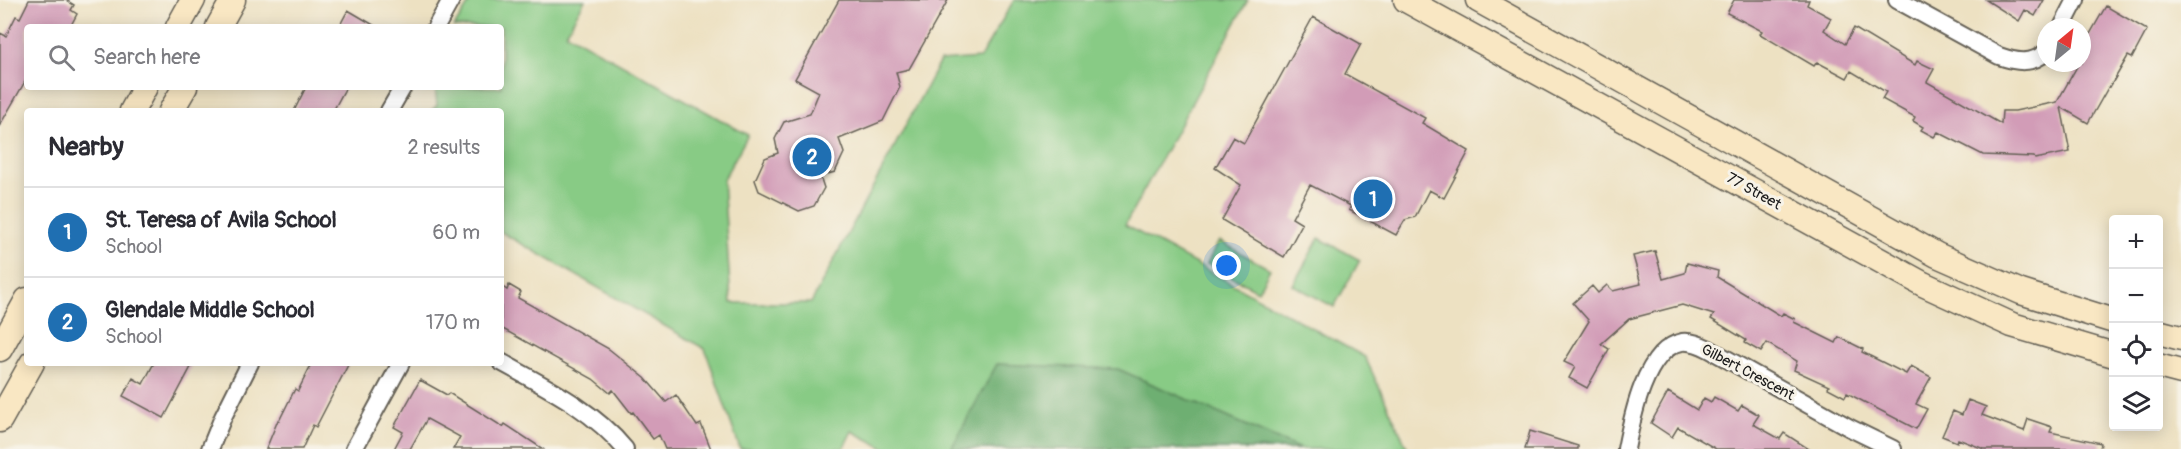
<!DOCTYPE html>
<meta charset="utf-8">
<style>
:root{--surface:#fff;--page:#f2f2f3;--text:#2b2b33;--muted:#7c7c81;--line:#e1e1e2;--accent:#1f6fb2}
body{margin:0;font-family:Pangolin,sans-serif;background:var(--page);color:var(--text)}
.controls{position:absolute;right:18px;bottom:18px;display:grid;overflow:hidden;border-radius:6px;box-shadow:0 3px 15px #0003}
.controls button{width:54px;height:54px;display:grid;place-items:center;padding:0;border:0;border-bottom:2px solid var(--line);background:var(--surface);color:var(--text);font:30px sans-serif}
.compass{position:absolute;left:2037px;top:18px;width:54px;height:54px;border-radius:50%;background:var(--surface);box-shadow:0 3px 15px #0003;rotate:29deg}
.you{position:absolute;left:1227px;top:266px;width:21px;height:21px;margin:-15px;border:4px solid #fff;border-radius:50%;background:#1a73e8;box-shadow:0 0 0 9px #1a73e833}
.badge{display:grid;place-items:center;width:39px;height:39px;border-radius:50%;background:var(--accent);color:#fff;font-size:20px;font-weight:700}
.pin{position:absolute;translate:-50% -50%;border:3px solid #fff;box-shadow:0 2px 6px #0006}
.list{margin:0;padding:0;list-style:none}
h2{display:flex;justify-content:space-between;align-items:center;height:78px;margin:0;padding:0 24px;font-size:26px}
h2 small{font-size:20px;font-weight:400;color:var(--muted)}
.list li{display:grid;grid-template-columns:39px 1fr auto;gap:18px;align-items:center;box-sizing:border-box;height:90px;padding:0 24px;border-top:2px solid var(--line)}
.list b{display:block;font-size:22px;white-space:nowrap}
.list p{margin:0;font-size:20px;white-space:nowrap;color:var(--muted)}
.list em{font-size:20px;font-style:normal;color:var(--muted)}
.icon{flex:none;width:33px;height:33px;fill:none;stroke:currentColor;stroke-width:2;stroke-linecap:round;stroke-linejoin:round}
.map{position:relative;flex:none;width:2181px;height:449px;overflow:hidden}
.search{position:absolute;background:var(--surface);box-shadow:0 3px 15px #0003;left:24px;top:24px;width:480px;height:66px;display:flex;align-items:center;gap:15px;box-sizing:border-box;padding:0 21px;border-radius:6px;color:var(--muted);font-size:22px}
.panel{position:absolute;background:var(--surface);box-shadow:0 3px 15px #0003;left:24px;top:108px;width:480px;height:258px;border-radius:6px}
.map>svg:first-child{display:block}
.green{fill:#88cb85;stroke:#527450;stroke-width:1.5}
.forest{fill:#6eaf72;stroke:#456647;stroke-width:1.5}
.building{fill:#d29cb7}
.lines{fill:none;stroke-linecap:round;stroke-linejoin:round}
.street-casing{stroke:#656156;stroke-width:20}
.secondary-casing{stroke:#656156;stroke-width:27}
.street{stroke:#fff;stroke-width:16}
.secondary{stroke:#f9e7c3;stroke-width:24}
.labels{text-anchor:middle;stroke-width:6;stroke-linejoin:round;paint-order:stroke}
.street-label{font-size:15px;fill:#1c1c1c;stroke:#f7f3e8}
</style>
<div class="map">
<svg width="2181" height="449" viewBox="0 0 2181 449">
<rect width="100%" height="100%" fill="#f7f3e8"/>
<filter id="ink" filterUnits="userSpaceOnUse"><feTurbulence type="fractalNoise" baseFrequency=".0167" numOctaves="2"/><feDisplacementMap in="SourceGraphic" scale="12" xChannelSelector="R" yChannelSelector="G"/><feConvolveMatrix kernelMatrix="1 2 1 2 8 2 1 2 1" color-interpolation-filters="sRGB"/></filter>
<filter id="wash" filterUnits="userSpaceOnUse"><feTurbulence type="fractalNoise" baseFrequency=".008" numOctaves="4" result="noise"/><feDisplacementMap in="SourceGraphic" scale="24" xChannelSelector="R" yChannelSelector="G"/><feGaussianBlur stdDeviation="1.35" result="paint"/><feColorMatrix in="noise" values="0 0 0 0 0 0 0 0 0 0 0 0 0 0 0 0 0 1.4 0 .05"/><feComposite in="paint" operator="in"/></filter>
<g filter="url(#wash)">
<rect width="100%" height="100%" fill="#ede1c2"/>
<path class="green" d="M471,0H585L566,33L748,135L723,180L731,303H811L940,61L980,58L1014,0H1248L1125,225L1365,357L1408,449H886L852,431L843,449H740L705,349L501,232V111H431L437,105L435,87H501V27H454Z
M1319,238L1360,260L1334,307L1293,285Z
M1219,241L1270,269L1258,291L1207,264Z"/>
<path class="forest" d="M997,364L1118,369L1300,449H951Z"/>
<g id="blocks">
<path class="building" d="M29,0H66L74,5L71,10L77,14L70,27H27V78L0,125V33L6,36L16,16L20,18Z
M839,0H948L909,69L896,72L900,87L883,121L839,139L844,153L835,172L820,176L824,188L814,206L799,211L759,191L755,180L765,158L778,153L775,139L784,122L810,114L819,92L795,79Z
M1734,0H1809L1807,5L1831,18L1824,30L1845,44L1854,28L1915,65L1917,61L1934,69L1927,82L2001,124L2002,111H2015L2057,102L2079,63H2082V48L2106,6L2147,30L2132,58L2128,56L2110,87L2109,86L2088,123L2061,107L2070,152L2035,159L2034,157L1983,155L1938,132L1934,137L1921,130L1923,127L1913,121L1915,117L1882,99L1886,92L1851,71L1847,78L1817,62L1814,66L1760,34L1762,31L1727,13Z
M1986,0H2044L2035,16L2025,10L2019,21Z
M348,10L377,27H339Z
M1313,17L1361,44L1345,74L1425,118L1422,123L1469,151L1444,198L1429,190L1415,217L1405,220L1396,235L1349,210L1351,206L1310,185L1292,218L1302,224L1284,257L1222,220L1241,185L1215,168L1233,137L1244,143Z
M306,87H346L333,111H294Z
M1655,251L1663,279L1685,273L1687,263L1718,271L1717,277L1781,316L1783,313L1795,319L1794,322L1836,343L1839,337L1863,349L1862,352L1906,374L1911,366L1931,377L1916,404L1927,409L1916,429L1847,393L1845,397L1828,388L1829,386L1794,370L1797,361L1767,343L1761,352L1745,343L1746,340L1711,319L1714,315L1682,305L1629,319L1601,344L1609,349L1587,388L1569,378L1575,367L1564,362L1589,321L1573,303L1592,286L1598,293L1607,285L1613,291L1641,284L1633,256Z
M509,285L521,292L518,298L609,349L645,378L666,402L676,395L697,426L701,424L711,449H665L659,435L653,439L633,412L631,413L613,390L610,393L593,379L501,328V286L507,290Z
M154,363H184L191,367L164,418L123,396L133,378L143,384Z
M312,363H349L316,427L313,425L302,449H266L278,420L279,421L295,389L298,391Z
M420,380L447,395L449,393L503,427L505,424L543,449H453L460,437L427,419L410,449H394L403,432L394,427Z
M1668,392L1697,410L1704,398L1711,402L1714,397L1738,411L1742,405L1759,415L1753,424L1780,439L1784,433L1809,449H1716L1678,427L1672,437L1651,423Z
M1968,400L1986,407L1982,415L2024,431L2028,419L2052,427L2050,432L2101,443L2100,449H1984L1958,439L1957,442L1942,436L1953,411L1962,415Z
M1530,431L1578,446V449H1525Z"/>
</g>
</g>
<g filter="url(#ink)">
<use href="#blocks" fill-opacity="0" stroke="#656156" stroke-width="1.5"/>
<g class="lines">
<defs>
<path id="street" d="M1897,0L1999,56C2016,62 2032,65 2046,52
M436,27L451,0
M2062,27L2076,0
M389,111L403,87
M501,362C546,387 592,409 625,449
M210,449L223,417L250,363
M354,449L401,363
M1626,449C1632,418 1645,349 1682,342C1691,341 1701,345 1709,349L1850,428L1893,449"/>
<path id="secondary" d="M1406,0L1923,284L2012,325L2114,355
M1478,0L1937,255L2021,292L2114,321
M178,27L193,0
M218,27L233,0
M132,111L145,87
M171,111L185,87
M2158,332L2181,338
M0,349L27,300
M2158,366L2181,372
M0,420L32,363"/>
</defs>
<use href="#street" class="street-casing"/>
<use href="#secondary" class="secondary-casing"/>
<use href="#street" class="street"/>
<use href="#secondary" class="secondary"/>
</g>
</g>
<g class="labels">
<g class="street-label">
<text transform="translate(1754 191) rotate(29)" y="5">77 Street</text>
<text transform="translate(1748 372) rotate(28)" y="5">Gilbert Crescent</text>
</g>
</g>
</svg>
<div class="controls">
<button>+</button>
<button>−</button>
<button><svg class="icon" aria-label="locate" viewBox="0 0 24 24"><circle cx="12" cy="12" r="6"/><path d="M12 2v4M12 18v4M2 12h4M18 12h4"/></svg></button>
<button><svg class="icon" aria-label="layers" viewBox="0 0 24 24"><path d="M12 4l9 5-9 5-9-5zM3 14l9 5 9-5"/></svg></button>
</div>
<svg class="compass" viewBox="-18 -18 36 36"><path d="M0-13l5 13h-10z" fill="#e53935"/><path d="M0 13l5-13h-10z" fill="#7c7c81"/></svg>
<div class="you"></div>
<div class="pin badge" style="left:1373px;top:199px">1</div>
<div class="pin badge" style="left:812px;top:157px">2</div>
<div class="search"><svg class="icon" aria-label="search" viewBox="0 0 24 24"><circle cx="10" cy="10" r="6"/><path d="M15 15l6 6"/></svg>Search here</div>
<section class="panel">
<h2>Nearby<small>2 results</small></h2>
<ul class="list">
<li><span class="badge">1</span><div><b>St. Teresa of Avila School</b><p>School</p></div><em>60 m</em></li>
<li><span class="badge">2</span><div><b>Glendale Middle School</b><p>School</p></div><em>170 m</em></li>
</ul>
</section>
</div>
